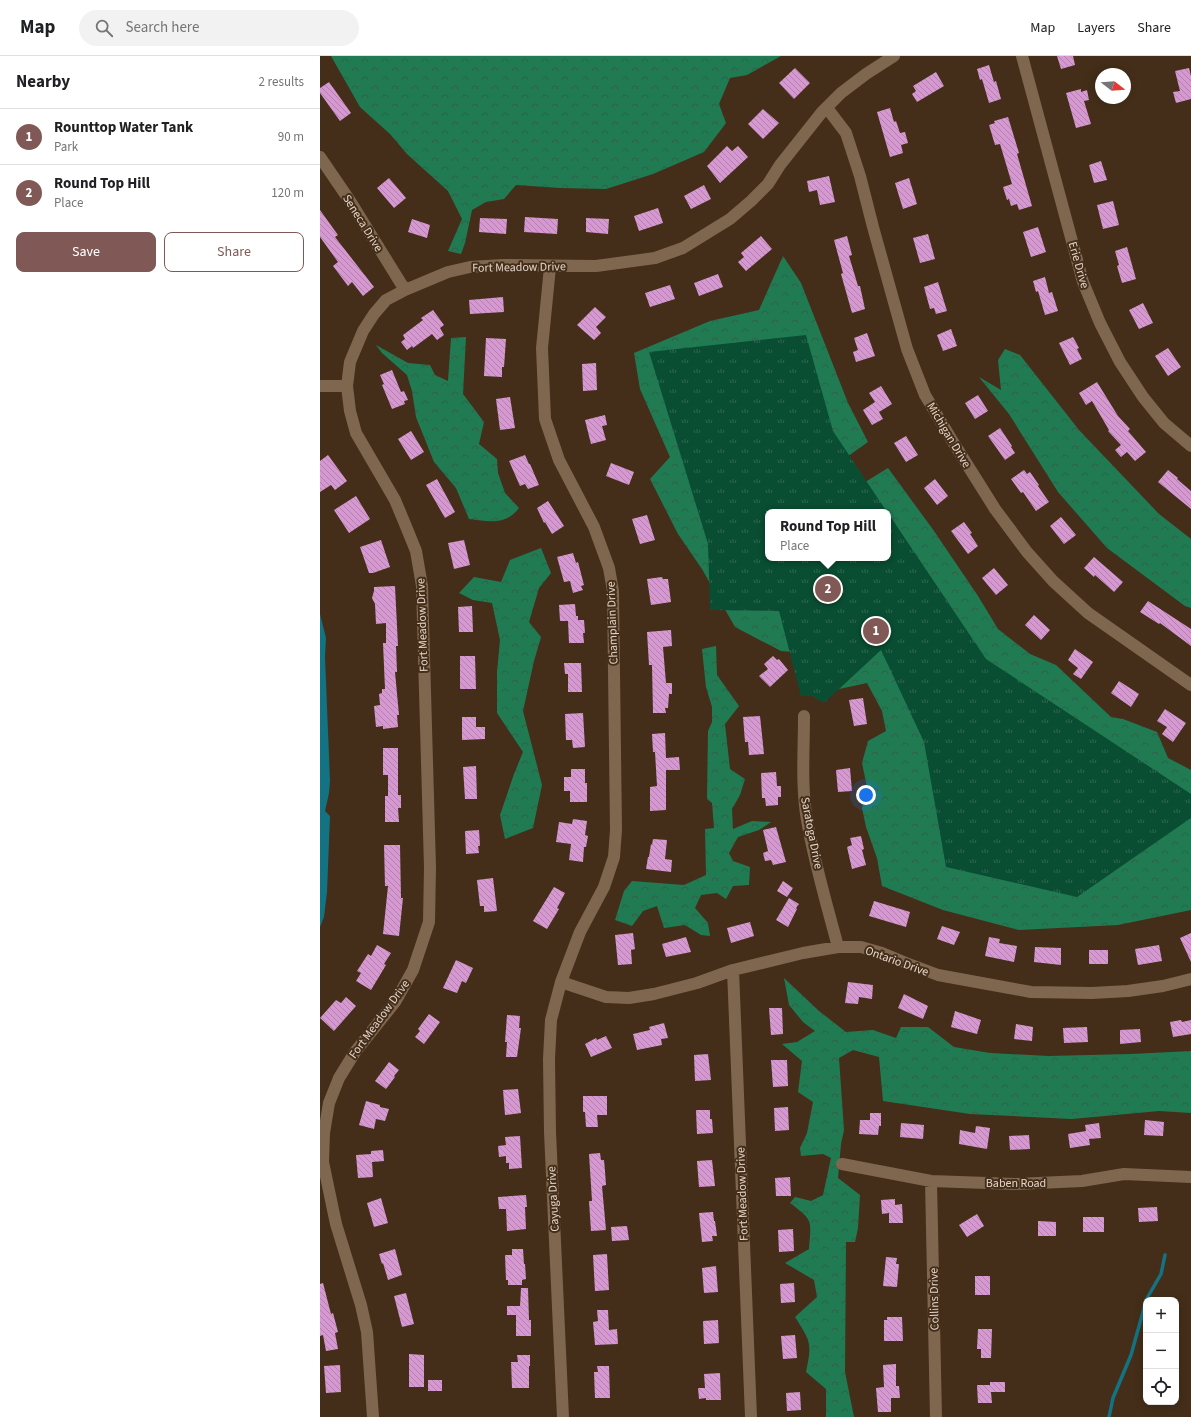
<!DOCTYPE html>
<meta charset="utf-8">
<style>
:root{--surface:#fff;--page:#f2f2f2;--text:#202124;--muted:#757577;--line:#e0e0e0;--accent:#805855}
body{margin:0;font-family:"Source Sans 3",sans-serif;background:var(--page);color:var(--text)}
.controls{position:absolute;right:12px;bottom:12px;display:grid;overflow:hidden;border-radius:8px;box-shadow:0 2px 10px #0003}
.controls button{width:36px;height:36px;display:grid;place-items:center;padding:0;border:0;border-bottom:1px solid var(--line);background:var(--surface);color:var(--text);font:20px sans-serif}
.compass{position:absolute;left:775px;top:12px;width:36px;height:36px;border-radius:50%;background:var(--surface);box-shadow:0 2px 10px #0003;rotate:107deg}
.you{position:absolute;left:546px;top:739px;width:14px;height:14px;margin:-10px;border:3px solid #fff;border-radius:50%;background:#1a73e8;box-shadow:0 0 0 6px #1a73e833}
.badge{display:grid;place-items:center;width:26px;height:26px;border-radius:50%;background:var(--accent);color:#fff;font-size:13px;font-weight:700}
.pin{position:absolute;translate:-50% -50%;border:2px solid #fff;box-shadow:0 1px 4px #0006}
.popup{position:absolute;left:445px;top:453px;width:126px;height:52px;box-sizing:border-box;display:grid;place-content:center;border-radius:8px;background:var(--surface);filter:drop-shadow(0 1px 3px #0005);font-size:13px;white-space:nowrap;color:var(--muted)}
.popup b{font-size:15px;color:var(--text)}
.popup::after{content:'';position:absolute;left:50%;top:100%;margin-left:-8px;border:8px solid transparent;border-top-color:var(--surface)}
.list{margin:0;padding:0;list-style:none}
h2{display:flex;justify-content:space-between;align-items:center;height:52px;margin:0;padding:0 16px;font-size:17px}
h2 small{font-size:13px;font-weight:400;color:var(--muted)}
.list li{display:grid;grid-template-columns:26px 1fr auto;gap:12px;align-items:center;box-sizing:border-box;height:56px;padding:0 16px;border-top:1px solid var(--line)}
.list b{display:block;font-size:15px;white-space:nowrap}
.list p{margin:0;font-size:13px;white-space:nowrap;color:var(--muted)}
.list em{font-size:13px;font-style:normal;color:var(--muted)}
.actions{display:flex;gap:8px;padding:12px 16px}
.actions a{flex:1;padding:9px 0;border:1px solid var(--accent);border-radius:8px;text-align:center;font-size:14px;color:var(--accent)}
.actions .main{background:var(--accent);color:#fff}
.icon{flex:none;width:22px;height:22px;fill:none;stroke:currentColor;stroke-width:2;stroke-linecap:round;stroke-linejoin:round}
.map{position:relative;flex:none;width:871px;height:1361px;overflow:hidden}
header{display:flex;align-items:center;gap:24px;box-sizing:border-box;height:56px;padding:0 20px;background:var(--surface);border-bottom:1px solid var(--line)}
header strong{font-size:19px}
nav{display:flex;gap:22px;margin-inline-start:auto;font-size:14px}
.search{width:280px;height:36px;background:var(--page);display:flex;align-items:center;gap:10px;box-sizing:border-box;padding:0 14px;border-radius:22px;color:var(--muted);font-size:15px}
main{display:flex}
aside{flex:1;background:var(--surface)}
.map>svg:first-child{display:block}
.forest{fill:url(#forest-crowns)}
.park{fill:url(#park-tufts)}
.water{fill:#137383}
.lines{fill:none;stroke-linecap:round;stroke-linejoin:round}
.stream{stroke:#137383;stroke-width:3.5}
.building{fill:url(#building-back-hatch)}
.minor{stroke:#7f664f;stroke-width:12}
.labels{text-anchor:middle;stroke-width:4;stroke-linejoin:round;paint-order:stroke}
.street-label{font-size:12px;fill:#e4d5c9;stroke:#442e19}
</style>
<header>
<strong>Map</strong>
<div class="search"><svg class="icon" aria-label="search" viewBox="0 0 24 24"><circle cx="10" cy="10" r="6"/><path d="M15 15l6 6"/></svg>Search here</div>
<nav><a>Map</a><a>Layers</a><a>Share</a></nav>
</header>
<main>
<aside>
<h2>Nearby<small>2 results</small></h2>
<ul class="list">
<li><span class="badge">1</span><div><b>Rounttop Water Tank</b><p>Park</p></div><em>90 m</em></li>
<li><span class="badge">2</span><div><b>Round Top Hill</b><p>Place</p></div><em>120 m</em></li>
</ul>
<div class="actions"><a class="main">Save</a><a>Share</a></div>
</aside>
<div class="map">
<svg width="871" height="1361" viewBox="0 0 871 1361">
<defs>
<pattern id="forest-crowns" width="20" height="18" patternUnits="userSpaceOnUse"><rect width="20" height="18" fill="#207b53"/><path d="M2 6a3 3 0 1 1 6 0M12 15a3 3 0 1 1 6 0" fill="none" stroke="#306049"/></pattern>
<pattern id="park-tufts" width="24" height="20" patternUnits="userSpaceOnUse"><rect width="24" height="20" fill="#094e32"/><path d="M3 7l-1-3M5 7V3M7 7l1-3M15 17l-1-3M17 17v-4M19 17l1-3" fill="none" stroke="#2d674e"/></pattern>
<pattern id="building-back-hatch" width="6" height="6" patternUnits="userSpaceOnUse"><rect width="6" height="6" fill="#d698d1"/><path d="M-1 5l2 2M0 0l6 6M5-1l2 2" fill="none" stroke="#b282ac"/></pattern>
</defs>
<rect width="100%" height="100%" fill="#442e19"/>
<path class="forest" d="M11,0H461L427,19L410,22L399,48L406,67L384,96L333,118L286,133L240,132L196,129L184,143L166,146L152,154L145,187L141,198L128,195L142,163L128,135L87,98L70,78L40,51Z
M463,200L481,227L528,347L548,386L524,403L542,428L568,412L614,475L658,540L678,573L710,598L736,609L791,661L803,663L837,676L848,702L871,714V854L798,869L699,874L623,854L562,830L557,802L546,771L542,752L547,731L542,707L548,685L566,675L562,655L547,627L505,636L568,502V456H448V502L485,597L461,595L415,571L382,513L358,478L330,423L350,401L320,333L314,297L390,265L439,254Z
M146,281L143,338L164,366L159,388L177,403L178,417L185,437L199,452C185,470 169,465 149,463L136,432L114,406L96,361L92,335L87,319L62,297L56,289L88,307L110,309L115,319L128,325L131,282Z
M685,293L700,299L759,374L839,458L871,483V552L865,550L787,492L738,436L689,358L659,321L681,334L678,304Z
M221,492L231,517L219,532L209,566L221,581L214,605L203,655L222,729L213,772L185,783L180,759L194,718L203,696L177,657V616L180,584L172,547L153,544L139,537L154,521L181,526L190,504Z
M396,590L397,619L419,650L405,668L410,713L425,723L420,739L412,753L413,773L432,765L451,766L439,774L418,781L409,797L413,805L430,811L429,829L413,830L406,843L397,837L381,839L375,852L388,867L390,880L381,879L365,869L344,872L337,850L323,855L312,870L295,864L304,835L312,825L364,829L386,819L385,773L394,772L392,747L387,743L388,675L392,666V651L386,631L382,593Z
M464,922L499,955L526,976L553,974L576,982L581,971H608L634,991L670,997L728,1000L811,998L871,995V1057L839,1055L752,1063L650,1058L563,1045L559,1001L533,994L519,1002L524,1074L521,1088L518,1122L540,1139L538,1172L535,1186H526L525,1316L534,1361H506V1333L486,1316C492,1287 491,1286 475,1261L497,1241L494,1224L465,1207L489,1193C491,1164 494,1165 470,1147L475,1141L491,1145L503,1139L511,1102L503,1098L481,1100L480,1092L487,1077L493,1046L478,1036L482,1005L462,988L477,986L495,975L483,966L469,949Z"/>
<path class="park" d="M486,279L513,375L567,456H448V502H568V457L666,603L871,738V762L757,841L626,811L604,686L561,594L504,647L492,640H481L459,555L390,554L388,488L329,296Z"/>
<path class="water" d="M0,558L6,582L5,601L10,725L9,737L5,755L10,760L7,836L4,861L0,871Z"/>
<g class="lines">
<path class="stream" d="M826,1244L841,1218L845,1199
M789,1361L793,1342L811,1299L826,1245"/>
</g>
<path class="building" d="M737,0H753L755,9L741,13Z
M669,9L674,26L676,25L681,43L669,47L662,23L660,24L657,13Z
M475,12L490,27L474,43L459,27Z
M869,12L871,20V43L856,47L853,36L860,35L855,15Z
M616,16L624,30L597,46L592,38L596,35L593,30Z
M9,26L31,57L20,65L0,37V32Z
M761,33V36L767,34L769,44L764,45L771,68L756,72L746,37Z
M570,52L574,66L576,65L580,77L585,76L588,87L581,89L583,97L570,101L557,56Z
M443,53L459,67L443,83L428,68Z
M688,61L699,97L697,98L712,150L699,154L697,148L691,150L689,143L687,144L683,131L692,128L680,88L675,89L669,69L675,67L674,65Z
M407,90L412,95L418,90L428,101L400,127L387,110Z
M781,105L787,124L774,127L769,109Z
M509,120L515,146L500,149L497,134L489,136L487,125Z
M69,122L86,142L74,152L57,132Z
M589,122L597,148L583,153L575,127Z
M384,129L391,143L371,153L364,140Z
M793,145L799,169L783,173L777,149Z
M338,152L343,167L319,175L314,160Z
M0,154L18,179L15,181L54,231L43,240L32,226L28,230L13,210L18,206L0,181Z
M205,161L238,163L237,178L204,176Z
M160,162L187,163L186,178L159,176Z
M266,162L289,163L288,178L266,176Z
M92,163L110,169L107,182L88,176Z
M718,171L726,196L711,201L703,176Z
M608,178L615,203L600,207L593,182Z
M441,180L452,193L426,215L418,206L424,201L421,197Z
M527,180L532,199L529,200L538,230H540L545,253L532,257L521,218L523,217L514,184Z
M807,191L816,223L802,227L797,210L799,209L795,195Z
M398,218L403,231L379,240L374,227Z
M725,221L729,237L732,236L738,255L725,259L718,235L716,236L713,225Z
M618,226L627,255L616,258L614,252L610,253L604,231Z
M350,229L355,243L330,251L325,237Z
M183,241L184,256L150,258L149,244Z
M823,247L833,267L819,273L809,254Z
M275,251L286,261L276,271L281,277L274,284L257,269Z
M113,254L124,269L120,272L124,279L117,284L112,278L93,292L92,290L87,294L81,286L85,283L83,279L103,264L101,262Z
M631,273L637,290L623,295L617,279Z
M547,277L555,300L536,306L533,296L538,294L534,282Z
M753,281L759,292L757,293L762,303L750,309L739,287Z
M166,282L186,283L184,311H182V321L164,320Z
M848,292L861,311L848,320L835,300Z
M276,307L277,334L263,335L262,308Z
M72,314L81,336L84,335L88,344L84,345L85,348L72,353L62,329L64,328L60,319Z
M777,326L798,360L810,373L808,375L826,396L815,405L807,396L801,401L795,394L801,389L788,375L789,374L772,345L766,349L759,337Z
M561,330L572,348L559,356L563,363L552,369L543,354L555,346L549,337Z
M658,339L668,355L655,363L645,347Z
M190,341L195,372L180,374L176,343Z
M285,359L287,369L282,370L286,384L271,388L265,364Z
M680,372L692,390L691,391L695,397L685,404L668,380Z
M91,375L104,396L91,404L78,383Z
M586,380L598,399L586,406L574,387Z
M8,399L27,425L15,434L11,429L0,436V405Z
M205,399L209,408H210L219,429L208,433L205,428L200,430L189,405Z
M291,407L314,416L309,429L286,420Z
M704,414L707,418L710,416L719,429L718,430L729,446L716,455L703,436L701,437L691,423Z
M848,414L858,422L857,423L871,435V453L838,426Z
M117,423L135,456L125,462L106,429Z
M615,423L628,440L617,449L604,432Z
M36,440L50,463L29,477L14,454Z
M228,445L244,470L232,478L225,466L224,467L217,452Z
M327,459L335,484L320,488L312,463Z
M741,461L756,479L744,488L730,470Z
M644,466L652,477L650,478L658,490L648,498L631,475Z
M61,484L70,511L53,517H49L40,491Z
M144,484L150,509L134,513L128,487Z
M253,497L256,507L258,506L264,529L261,530L263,534L253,537L250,525L244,526L237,501Z
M774,501L803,526L794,536L775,519L774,521L764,512Z
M674,512L688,529L676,539L662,522Z
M342,521L343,523H348L351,546L331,549L327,523Z
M75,530L78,590H76L77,616H75L79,659H77L78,671L63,673V670L56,671L54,650L60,649L59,638L62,637V633H65L63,587H66V567L56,568L55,548L52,542L54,535V531Z
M828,545L871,573V590L840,567L839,568L820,556Z
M255,548L256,560H258V564H264L265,577H263L264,587H249L248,565H240L239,549Z
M152,550L153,576H139L138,551Z
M714,559L730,574L721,584L705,569Z
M351,574L352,590L343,591L346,627H352V638H349L348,652H345L346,657H333L332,609H329L327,576Z
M755,593L773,606L761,623L753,618L758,612L748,604Z
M140,600H155L156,633H140Z
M453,600L457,604L459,603L468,614L450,631L439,620L448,613L444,608Z
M244,607H261L262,636H248V618H245Z
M799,625L819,638L811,651L791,637Z
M543,642L547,668L534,670L529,644Z
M845,653L866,667L853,686L842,678L847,671L837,665Z
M263,657L265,691L253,692L252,684H246L245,658Z
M440,660L444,698L429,699L428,686H425L423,661Z
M142,661H156V671H165V683L142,684Z
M345,677L346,702L359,701L360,714H346V754L330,755V731L337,730L335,696H333L332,678Z
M63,692H78V739H81V752H78L79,766H65V740H68V719H63Z
M156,710L157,743H145L143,711Z
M530,712L532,735L518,736L516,714Z
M251,713H265V727H267V746H250V735H244V721H251Z
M456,716L457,730H461V741H458V749L446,750L445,742H442L441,717Z
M253,763L267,765L265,779L268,780L266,791H264L263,806L249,804L251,788L236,786L239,766L252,768Z
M456,771L466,806L453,809L451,804L445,805L443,797L448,795L443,774Z
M159,774L160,790H158L159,797L146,798L145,775Z
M541,780L544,793L542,794L546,809L532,813L527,791L532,789L530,782Z
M333,783L347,784L345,803L352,804L351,816L326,813L328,801H329L331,788L332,789Z
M64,789H80L81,842H83L79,880L63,878L68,830H65Z
M173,822L177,855L164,856V850H160L157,824Z
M463,825L473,832L467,841L457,835Z
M234,831L245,837L237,852L239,853L227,873L213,865Z
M469,842L479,848L476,852L477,853L468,871L456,864Z
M554,845L590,856L586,871L549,860Z
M430,866L434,880L411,887L407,872Z
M622,870L640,876L634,889L617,883Z
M313,877L315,893L311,894L312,908L298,909L295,879Z
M871,877V906L860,882Z
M366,881L371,896L346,901L342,888Z
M669,881L680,883L679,887L697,890L694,906L665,900Z
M57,889L71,897L64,908L66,909L51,934L36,925L41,917L37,915L48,898L51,900Z
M839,889L842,905L818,909L815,893Z
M715,891L741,892V909L714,906Z
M769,894H788V908H769Z
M136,904L153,912L146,927L142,925L137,937L123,932Z
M528,926L553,929L552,943L539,941L538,948L525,947Z
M584,938L608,950L603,963L578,952Z
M26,941L36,950L14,975L0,962L16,944L21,947Z
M449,952H462L463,978L451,979Z
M635,955L661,964L657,978L631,971Z
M109,958L120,966L104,988L95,981L100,975L98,973Z
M187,959L200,960L199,972H201L197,1001H186L187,986H185Z
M861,964L862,966L871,964V978L853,981L850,966Z
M344,967L348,982L341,983L342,989L317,994L313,978L330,974L329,971Z
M696,968L713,971L712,985L694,983Z
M767,971L768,986L744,987L743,972Z
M820,973L821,986L800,988V974Z
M286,980L292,992L271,1001L265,988L276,982L277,984Z
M388,998L391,1024L375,1025L374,999Z
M451,1004H467L468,1030L453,1031Z
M69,1006L79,1014L74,1020L75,1021L66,1033L55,1025Z
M198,1033L201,1057L185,1059L183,1034Z
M263,1040H287V1059H277L278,1071H266L265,1056H263Z
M46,1045L60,1049V1051L69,1053L65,1065L56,1063L54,1073L39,1069Z
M468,1051L469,1074L455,1075L454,1052Z
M376,1054H390V1063H392L393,1077L377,1078Z
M550,1057H561V1070H559L558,1079L539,1078L540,1064H550Z
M825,1064L844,1066L843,1080L824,1079Z
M581,1067L604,1069L603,1083L580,1081Z
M779,1067L781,1082L769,1083L770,1089L750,1092L748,1078L766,1075L765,1069Z
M656,1070L670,1072L667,1093L639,1088L640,1074L655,1077Z
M709,1079L710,1093L690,1094L689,1080Z
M200,1080L202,1112L189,1113V1107H186V1100L179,1101L178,1090L186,1089L185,1081Z
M63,1094L64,1105L52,1106L53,1121L38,1122L36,1099L51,1098V1095Z
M280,1097L281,1104H284L285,1115L286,1129L282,1130L286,1174L271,1175L269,1145H272L269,1098Z
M392,1104L395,1130L379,1131L377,1105Z
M470,1121L471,1140H456L455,1122Z
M206,1139L207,1151H205L206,1173L187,1175L186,1153H179L178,1141Z
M61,1142L68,1167L54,1171L47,1147Z
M575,1143V1149L582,1148L583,1167H569V1157L562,1158L561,1144Z
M837,1151L838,1165L819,1166L818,1152Z
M393,1156L394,1165H395L397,1180H392L393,1185L382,1186L379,1157Z
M657,1158L664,1170L647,1181L639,1169Z
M763,1161H784V1176H763Z
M718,1165L736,1166V1180H718Z
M307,1170L309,1184L292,1185L291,1171Z
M473,1173L474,1195L459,1196L458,1174Z
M75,1193L82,1219L68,1224L63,1207L62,1208L59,1198Z
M192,1193H203L204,1208H205L206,1223L202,1224V1229H188V1224H186L185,1199H192Z
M287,1198L289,1234L275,1235L273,1199Z
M566,1201L577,1202L576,1208H579L577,1231L563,1230Z
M396,1210L398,1236L384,1237L382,1212Z
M655,1220H670V1239H655Z
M3,1227L11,1258L13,1257L18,1276L15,1277L18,1293L6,1295L3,1279L0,1280V1228Z
M474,1227L475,1246L461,1247L460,1228Z
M201,1232H208L209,1264H211V1280H196V1259H187V1250H200Z
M86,1237L94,1268L82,1271L74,1240Z
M277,1254H288L289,1274L297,1273L298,1288L275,1289L273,1266L278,1265Z
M567,1261H582L583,1285H564V1264H567Z
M398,1264L399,1287L384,1288L383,1265Z
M658,1273H672L671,1302H661V1293H657Z
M475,1279L477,1302L463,1303L461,1280Z
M89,1298L104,1299V1331H89Z
M197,1299H210V1310H209V1332H192L191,1306H198Z
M576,1308V1330H579L580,1342H571V1356H558L556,1332L564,1331L563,1309Z
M20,1309L21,1336L6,1337L4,1310Z
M277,1310H289L290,1342H275L274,1316H278Z
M400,1317L401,1344H386V1342L379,1343L378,1332H385L384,1318Z
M108,1324H122V1335H108Z
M670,1326H685V1336H671L672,1347H658L657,1329H670Z
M480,1336L481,1354L467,1355L466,1337Z"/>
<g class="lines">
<path class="minor" d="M702,0L763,226L780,267L800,306L823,341L844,367L871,390
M507,52L526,77L540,120L553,171L587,293L605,339L633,386L675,453L707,496L733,525L768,557L871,629
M0,101L30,145L85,234
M230,211L222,292L225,363L239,404L274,471L289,512L293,535L296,774L294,801L284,831L260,876L241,926L231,964L229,1003L230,1076L243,1361
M0,330H27
M484,660C484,695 481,730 487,764C494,806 507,849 518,891
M413,914L431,1361
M241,926L286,941L309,942L334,938L377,927L413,914L483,897L518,891H541L562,897L586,907L618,919L711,936L772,937L808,935L843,930L871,923
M522,1108L611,1125L695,1128L762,1125L804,1118L871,1121
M611,1125L616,1361
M53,1361L47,1276L41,1249L16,1168L3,1106L4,1077L9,1047L19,1022L35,996L75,946L93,914L109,866L110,811L102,530L96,495L85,468L75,444L36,377L30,355L27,330L30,306L43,275L54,258L66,244L85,234L128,216L150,211L183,209L276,210L335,202L363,192L410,163L431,145L448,128L460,109L502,56L521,37L546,18L574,0"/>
</g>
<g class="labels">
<g class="street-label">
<text transform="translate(43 167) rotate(58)" y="4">Seneca Drive</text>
<text transform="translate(759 209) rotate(74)" y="4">Erie Drive</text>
<text transform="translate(199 211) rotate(-1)" y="4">Fort Meadow Drive</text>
<text transform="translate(629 379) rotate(59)" y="4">Michigan Drive</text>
<text transform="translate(292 567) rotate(-92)" y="4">Champlain Drive</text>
<text transform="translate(102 569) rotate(-92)" y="4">Fort Meadow Drive</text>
<text transform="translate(492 777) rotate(79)" y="4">Saratoga Drive</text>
<text transform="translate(577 905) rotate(20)" y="4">Ontario Drive</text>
<text transform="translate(59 963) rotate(-54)" y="4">Fort Meadow Drive</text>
<text x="696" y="1131">Baben Road</text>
<text transform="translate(422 1138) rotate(-92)" y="4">Fort Meadow Drive</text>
<text transform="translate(233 1143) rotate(-93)" y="4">Cayuga Drive</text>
<text transform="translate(614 1243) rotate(-91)" y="4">Collins Drive</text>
</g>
</g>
</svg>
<div class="controls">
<button>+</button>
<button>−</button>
<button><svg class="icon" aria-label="locate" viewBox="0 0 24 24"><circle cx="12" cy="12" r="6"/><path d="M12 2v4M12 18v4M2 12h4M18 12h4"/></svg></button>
</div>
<svg class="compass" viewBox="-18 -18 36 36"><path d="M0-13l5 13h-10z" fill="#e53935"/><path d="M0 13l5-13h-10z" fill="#757577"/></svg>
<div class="you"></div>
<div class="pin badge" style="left:556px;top:575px">1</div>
<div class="pin badge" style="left:508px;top:533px">2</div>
<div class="popup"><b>Round Top Hill</b>Place</div>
</div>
</main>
